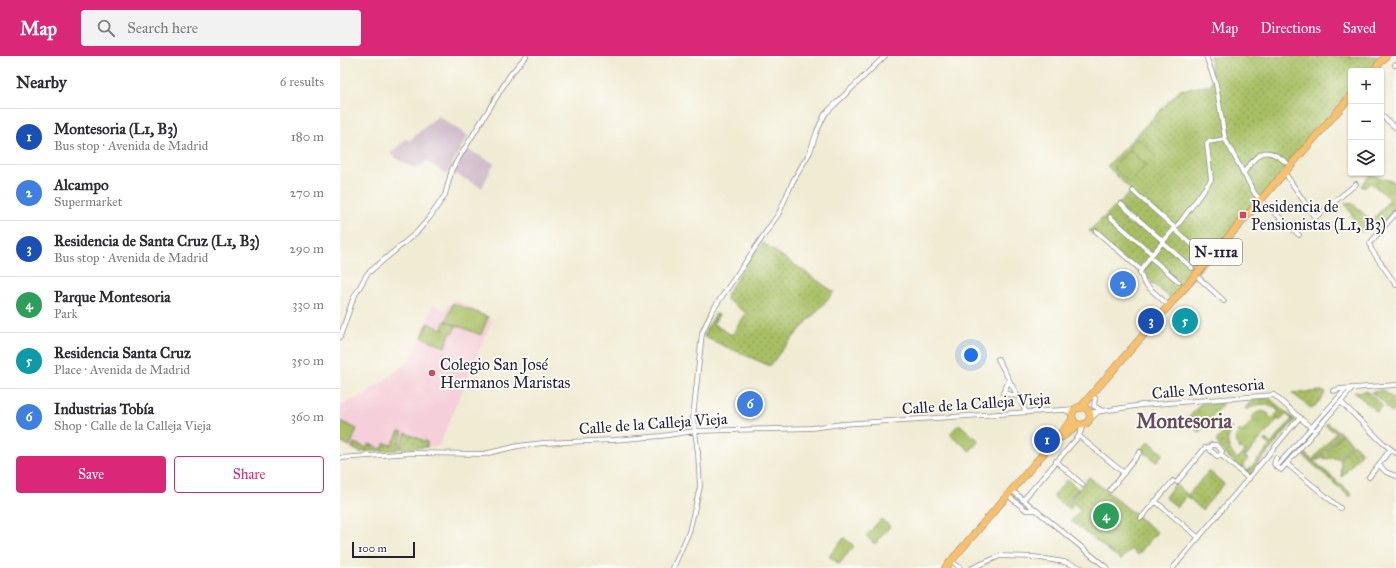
<!DOCTYPE html>
<meta charset="utf-8">
<style>
:root{--surface:#fff;--page:#f2f2f3;--text:#2b2b33;--muted:#7c7c81;--line:#e1e1e2;--accent:#db2777}
body{margin:0;font-family:"IM FELL Great Primer",serif;background:var(--page);color:var(--text)}
.controls{position:absolute;right:12px;top:12px;display:grid;overflow:hidden;border-radius:4px;box-shadow:0 1px 3px #0004}
.controls button{width:36px;height:36px;display:grid;place-items:center;padding:0;border:0;border-bottom:1px solid var(--line);background:var(--surface);color:var(--text);font:20px sans-serif}
.scale{position:absolute;left:12px;bottom:10px;width:63px;box-sizing:border-box;padding-left:4px;border:2px solid #22223b;border-top:0;font-size:11px;line-height:14px;white-space:nowrap;color:#22223b;-webkit-text-stroke:3px #fdfcf7;paint-order:stroke}
.you{position:absolute;left:631px;top:299px;width:14px;height:14px;margin:-10px;border:3px solid #fff;border-radius:50%;background:#1a73e8;box-shadow:0 0 0 6px #1a73e833}
.badge{display:grid;place-items:center;width:26px;height:26px;border-radius:50%;background:var(--accent);color:#fff;font-size:13px;font-weight:700}
.pin{position:absolute;translate:-50% -50%;border:2px solid #fff;box-shadow:0 1px 4px #0006}
.list{margin:0;padding:0;list-style:none}
h2{display:flex;justify-content:space-between;align-items:center;height:52px;margin:0;padding:0 16px;font-size:17px}
h2 small{font-size:13px;font-weight:400;color:var(--muted)}
.list li{display:grid;grid-template-columns:26px 1fr auto;gap:12px;align-items:center;box-sizing:border-box;height:56px;padding:0 16px;border-top:1px solid var(--line)}
.list b{display:block;font-size:15px;white-space:nowrap}
.list p{margin:0;font-size:13px;white-space:nowrap;color:var(--muted)}
.list em{font-size:13px;font-style:normal;color:var(--muted)}
.actions{display:flex;gap:8px;padding:12px 16px}
.actions a{flex:1;padding:9px 0;border:1px solid var(--accent);border-radius:4px;text-align:center;font-size:14px;color:var(--accent)}
.actions .main{background:var(--accent);color:#fff}
.icon{flex:none;width:22px;height:22px;fill:none;stroke:currentColor;stroke-width:2;stroke-linecap:round;stroke-linejoin:round}
.map{position:relative;flex:none;width:1056px;height:512px;overflow:hidden}
header{display:flex;align-items:center;gap:24px;box-sizing:border-box;height:56px;padding:0 20px;background:var(--accent);color:#fff}
header strong{font-size:19px}
nav{display:flex;gap:22px;margin-inline-start:auto;font-size:14px}
.search{width:280px;height:36px;background:var(--page);display:flex;align-items:center;gap:10px;box-sizing:border-box;padding:0 14px;border-radius:4px;color:var(--muted);font-size:15px}
main{display:flex}
aside{flex:1;background:var(--surface)}
.map>svg:first-child{display:block}
.built{fill:#f5cfd9}
.industrial{fill:#d1bdcb}
.grass{fill:url(#grass-tufts);stroke:#65704f}
.garden{fill:url(#garden-dots);stroke:#65704f}
.pitch{fill:#a8bf63;stroke:#65704f}
.lines{fill:none;stroke-linecap:round;stroke-linejoin:round}
.minor-casing{stroke:#898687;stroke-width:5.5}
.primary-casing{stroke:#898687;stroke-width:8}
.minor{stroke:#fff;stroke-width:4}
.primary{stroke:#f7c06c;stroke-width:7}
.poi-dot{fill:#d1495b;stroke:#fdfcf7;stroke-width:1.5}
.labels{text-anchor:middle;stroke-width:3.5;stroke-linejoin:round;paint-order:stroke}
.shield{fill:#fdfcf7;stroke:#646373;stroke-width:1}
.shield-label{font-size:15px;font-weight:bold;fill:#22223b}
.poi-label{font-size:16px;fill:#22223b;stroke:#fdfcf7;text-anchor:start}
.street-label{font-size:16px;fill:#22223b;stroke:#fdfcf7}
.district-label{font-size:20px;font-weight:bold;fill:#684b5a;stroke:#fdfcf7}
</style>
<header>
<strong>Map</strong>
<div class="search"><svg class="icon" aria-label="search" viewBox="0 0 24 24"><circle cx="10" cy="10" r="6"/><path d="M15 15l6 6"/></svg>Search here</div>
<nav><a>Map</a><a>Directions</a><a>Saved</a></nav>
</header>
<main>
<aside>
<h2>Nearby<small>6 results</small></h2>
<ul class="list">
<li><span class="badge" style="background:#1a4fb4">1</span><div><b>Montesoria (L1, B3)</b><p>Bus stop · Avenida de Madrid</p></div><em>180 m</em></li>
<li><span class="badge" style="background:#3f7fe0">2</span><div><b>Alcampo</b><p>Supermarket</p></div><em>270 m</em></li>
<li><span class="badge" style="background:#1a4fb4">3</span><div><b>Residencia de Santa Cruz (L1, B3)</b><p>Bus stop · Avenida de Madrid</p></div><em>290 m</em></li>
<li><span class="badge" style="background:#2e9e5b">4</span><div><b>Parque Montesoria</b><p>Park</p></div><em>330 m</em></li>
<li><span class="badge" style="background:#0f9aa8">5</span><div><b>Residencia Santa Cruz</b><p>Place · Avenida de Madrid</p></div><em>350 m</em></li>
<li><span class="badge" style="background:#3f7fe0">6</span><div><b>Industrias Tobía</b><p>Shop · Calle de la Calleja Vieja</p></div><em>360 m</em></li>
</ul>
<div class="actions"><a class="main">Save</a><a>Share</a></div>
</aside>
<div class="map">
<svg width="1056" height="512" viewBox="0 0 1056 512">
<defs>
<pattern id="grass-tufts" width="24" height="20" patternUnits="userSpaceOnUse"><rect width="24" height="20" fill="#a8bf63"/><path d="M3 7l-1-3M5 7V3M7 7l1-3M15 17l-1-3M17 17v-4M19 17l1-3" fill="none" stroke="#889b53"/></pattern>
<pattern id="garden-dots" width="8" height="8" patternUnits="userSpaceOnUse"><rect width="8" height="8" fill="#a8bf63"/><path d="M2 2h.1M6 6h.1" fill="none" stroke="#889b53" stroke-width="1.8" stroke-linecap="round"/></pattern>
</defs>
<rect width="100%" height="100%" fill="#fdfcf7"/>
<filter id="ink" filterUnits="userSpaceOnUse"><feTurbulence type="fractalNoise" baseFrequency=".025" numOctaves="2"/><feDisplacementMap in="SourceGraphic" scale="8" xChannelSelector="R" yChannelSelector="G"/><feConvolveMatrix kernelMatrix="1 2 1 2 8 2 1 2 1" color-interpolation-filters="sRGB"/></filter>
<filter id="wash" filterUnits="userSpaceOnUse"><feTurbulence type="fractalNoise" baseFrequency=".012" numOctaves="4" result="noise"/><feDisplacementMap in="SourceGraphic" scale="16" xChannelSelector="R" yChannelSelector="G"/><feGaussianBlur stdDeviation="0.9" result="paint"/><feColorMatrix in="noise" values="0 0 0 0 0 0 0 0 0 0 0 0 0 0 0 0 0 1.4 0 .05"/><feComposite in="paint" operator="in"/></filter>
<g filter="url(#wash)">
<rect width="100%" height="100%" fill="#f0ebd3"/>
<path class="built" d="M115,243L152,264L99,390L20,396L0,387V349L24,339L71,304L94,248L104,254Z"/>
<path class="industrial" d="M98,60L128,80L106,118L87,105L79,111L75,112L67,109L50,98L66,83L69,85Z
M126,93L154,107L142,132L114,117Z"/>
<path class="grass" d="M1030,119L1056,126V153L1044,167L1022,176L1005,147L1013,148L1032,165L1050,143L1030,126L1025,132L1021,130Z
M883,347L859,376L846,365L860,348Z
M923,355L929,358L928,359L932,363L935,360L938,363L906,400L902,398L905,395L900,391L899,393C895,385 896,380 899,374L902,376L914,363L912,361L916,357Z"/>
<path class="garden" d="M870,0H1041L1028,15H1011V34L834,245L749,175L792,135L767,110L840,34L872,29Z
M423,187L494,236L441,295L430,310L364,281L366,274L376,258L379,259L373,268L392,279L406,257L386,243L387,241L386,239L415,194L419,193Z
M1043,334L1056,345V351L1052,356L1046,351L1047,349L1031,336Z
M982,335L985,336L983,341L972,353L952,337Z
M1027,335L1043,350L1037,356L1014,336Z
M929,342L955,364L909,419L885,398L876,385L890,370L892,371C885,384 887,393 897,403L902,398L908,403L902,410L908,415L930,390L924,385L926,383L931,388L952,363L946,358L940,365L935,360L939,355C928,347 918,346 907,354L905,352L912,344Z
M987,367L1001,377L978,404H975L973,403L996,377L985,369Z
M59,375L63,376L57,394L20,396L12,392L14,387L27,392L29,388L42,393L45,387L52,389Z
M66,377L87,386V391L59,393Z
M1002,378L1012,387L999,402L981,403Z
M1013,388L1022,396L1002,421L1000,403Z
M962,395L1012,438L1010,441L960,397Z
M869,415L884,428L862,454L847,440L837,451L825,441L835,428L848,439Z
M749,421L817,476L798,499L791,493L781,504L731,465L741,454L730,444Z
M726,425H729L738,433L728,444L733,449L730,454L715,442L714,439Z"/>
<path class="pitch" d="M798,82L816,100L807,109L789,91Z
M789,94L805,110L789,127L773,111Z
M1050,145L1056,152L1044,165L1038,160Z
M113,247L148,261L141,279L106,265Z
M105,265L116,270L113,277L111,276L105,291L82,281L88,267L104,274L102,272Z
M0,365L17,373L10,390L0,386Z
M619,368L639,385L630,395L610,378Z
M809,385L823,398L816,406L801,393Z
M541,463L550,470L535,488L526,480Z
M504,482L514,490L499,508L489,500Z"/>
</g>
<g filter="url(#ink)">
<g class="lines">
<defs>
<path id="minor" d="M866,0L876,28L885,83L915,138L921,144
M1055,9L1056,8
M1041,59L1056,72
M903,118C921,92 926,90 951,110
M947,120L973,159L976,161L1016,128
M793,135L835,172
M924,147L959,179
M781,148L823,185
M1056,157L1030,187L1031,193L1056,229
M770,161L812,198
M834,173L863,198
M756,175L801,214
M822,186L852,212
M810,201L839,226
M859,222L884,245
M829,250L804,227L800,216L809,202L841,165L871,124L867,88L868,86L885,83
M0,281L13,243L27,218L77,176L90,161L105,139L112,113L170,19L186,0
M658,303L686,356
M669,325L663,337L677,340
M993,335L1000,333L1056,329
M755,342L754,350L761,354
M1001,346L1043,387L1056,397
M725,354L733,358
M749,357L802,349L934,339L975,375
M749,364L759,355
M739,380L743,369
M881,399L882,395L876,389H871L870,394L877,400L881,399L909,423
M0,402L72,397L144,398L178,390L203,387L274,384L321,380L355,375L472,372L502,368L737,353
M936,402L934,408L941,414L1012,333
M716,405L743,429
M947,408L1000,452
M1039,409L1046,416L1056,420
M936,411L1005,334
M1029,421L1050,394
M837,426L865,392L870,391
M770,434L800,396
M675,437L767,512
M671,442L686,454H695
M683,444L739,380L784,417
M815,445L859,482
M801,462L833,425
M614,507L620,512
M333,512L349,476L360,431L358,397L353,362L362,277L372,255L439,157L453,125L470,96L477,75L485,58L545,0
M632,512L660,500L694,501L724,506L742,512
M833,512L960,361"/>
<path id="primary" d="M1033,15L1046,0
M732 360a9 9 0 1 1 18 0a9 9 0 1 1-18 0Z
M740,352L1011,40
M722,381L739,369
M605,512L733,363"/>
</defs>
<use href="#minor" class="minor-casing"/>
<use href="#primary" class="primary-casing"/>
<use href="#minor" class="minor"/>
<use href="#primary" class="primary"/>
</g>
</g>
<g class="poi-dot">
<rect x="899" y="155" width="8" height="8" rx="2"/>
<circle cx="92" cy="317" r="4"/>
</g>
<g class="labels">
<rect class="shield" x="850" y="183" width="52" height="26" rx="3"/>
<g class="shield-label">
<text x="876" y="201">N-111a</text>
</g>
<g class="poi-label">
<text x="911" y="156">Residencia de<tspan x="911" dy="18">Pensionistas (L1, B3)</tspan></text>
<text x="100" y="314">Colegio San José<tspan x="100" dy="18">Hermanos Maristas</tspan></text>
</g>
<g class="street-label">
<text transform="translate(868 332) rotate(-5)" y="6">Calle Montesoria</text>
<text transform="translate(636 347) rotate(-4)" y="6">Calle de la Calleja Vieja</text>
<text transform="translate(313 367) rotate(-4)" y="6">Calle de la Calleja Vieja</text>
</g>
<g class="district-label">
<text x="844" y="372">Montesoria</text>
</g>
</g>
</svg>
<div class="controls">
<button>+</button>
<button>−</button>
<button><svg class="icon" aria-label="layers" viewBox="0 0 24 24"><path d="M12 4l9 5-9 5-9-5zM3 14l9 5 9-5"/></svg></button>
</div>
<div class="scale">100 m</div>
<div class="you"></div>
<div class="pin badge" style="left:707px;top:384px;background:#1a4fb4">1</div>
<div class="pin badge" style="left:783px;top:228px;background:#3f7fe0">2</div>
<div class="pin badge" style="left:811px;top:265px;background:#1a4fb4">3</div>
<div class="pin badge" style="left:766px;top:460px;background:#2e9e5b">4</div>
<div class="pin badge" style="left:845px;top:265px;background:#0f9aa8">5</div>
<div class="pin badge" style="left:410px;top:348px;background:#3f7fe0">6</div>
</div>
</main>
